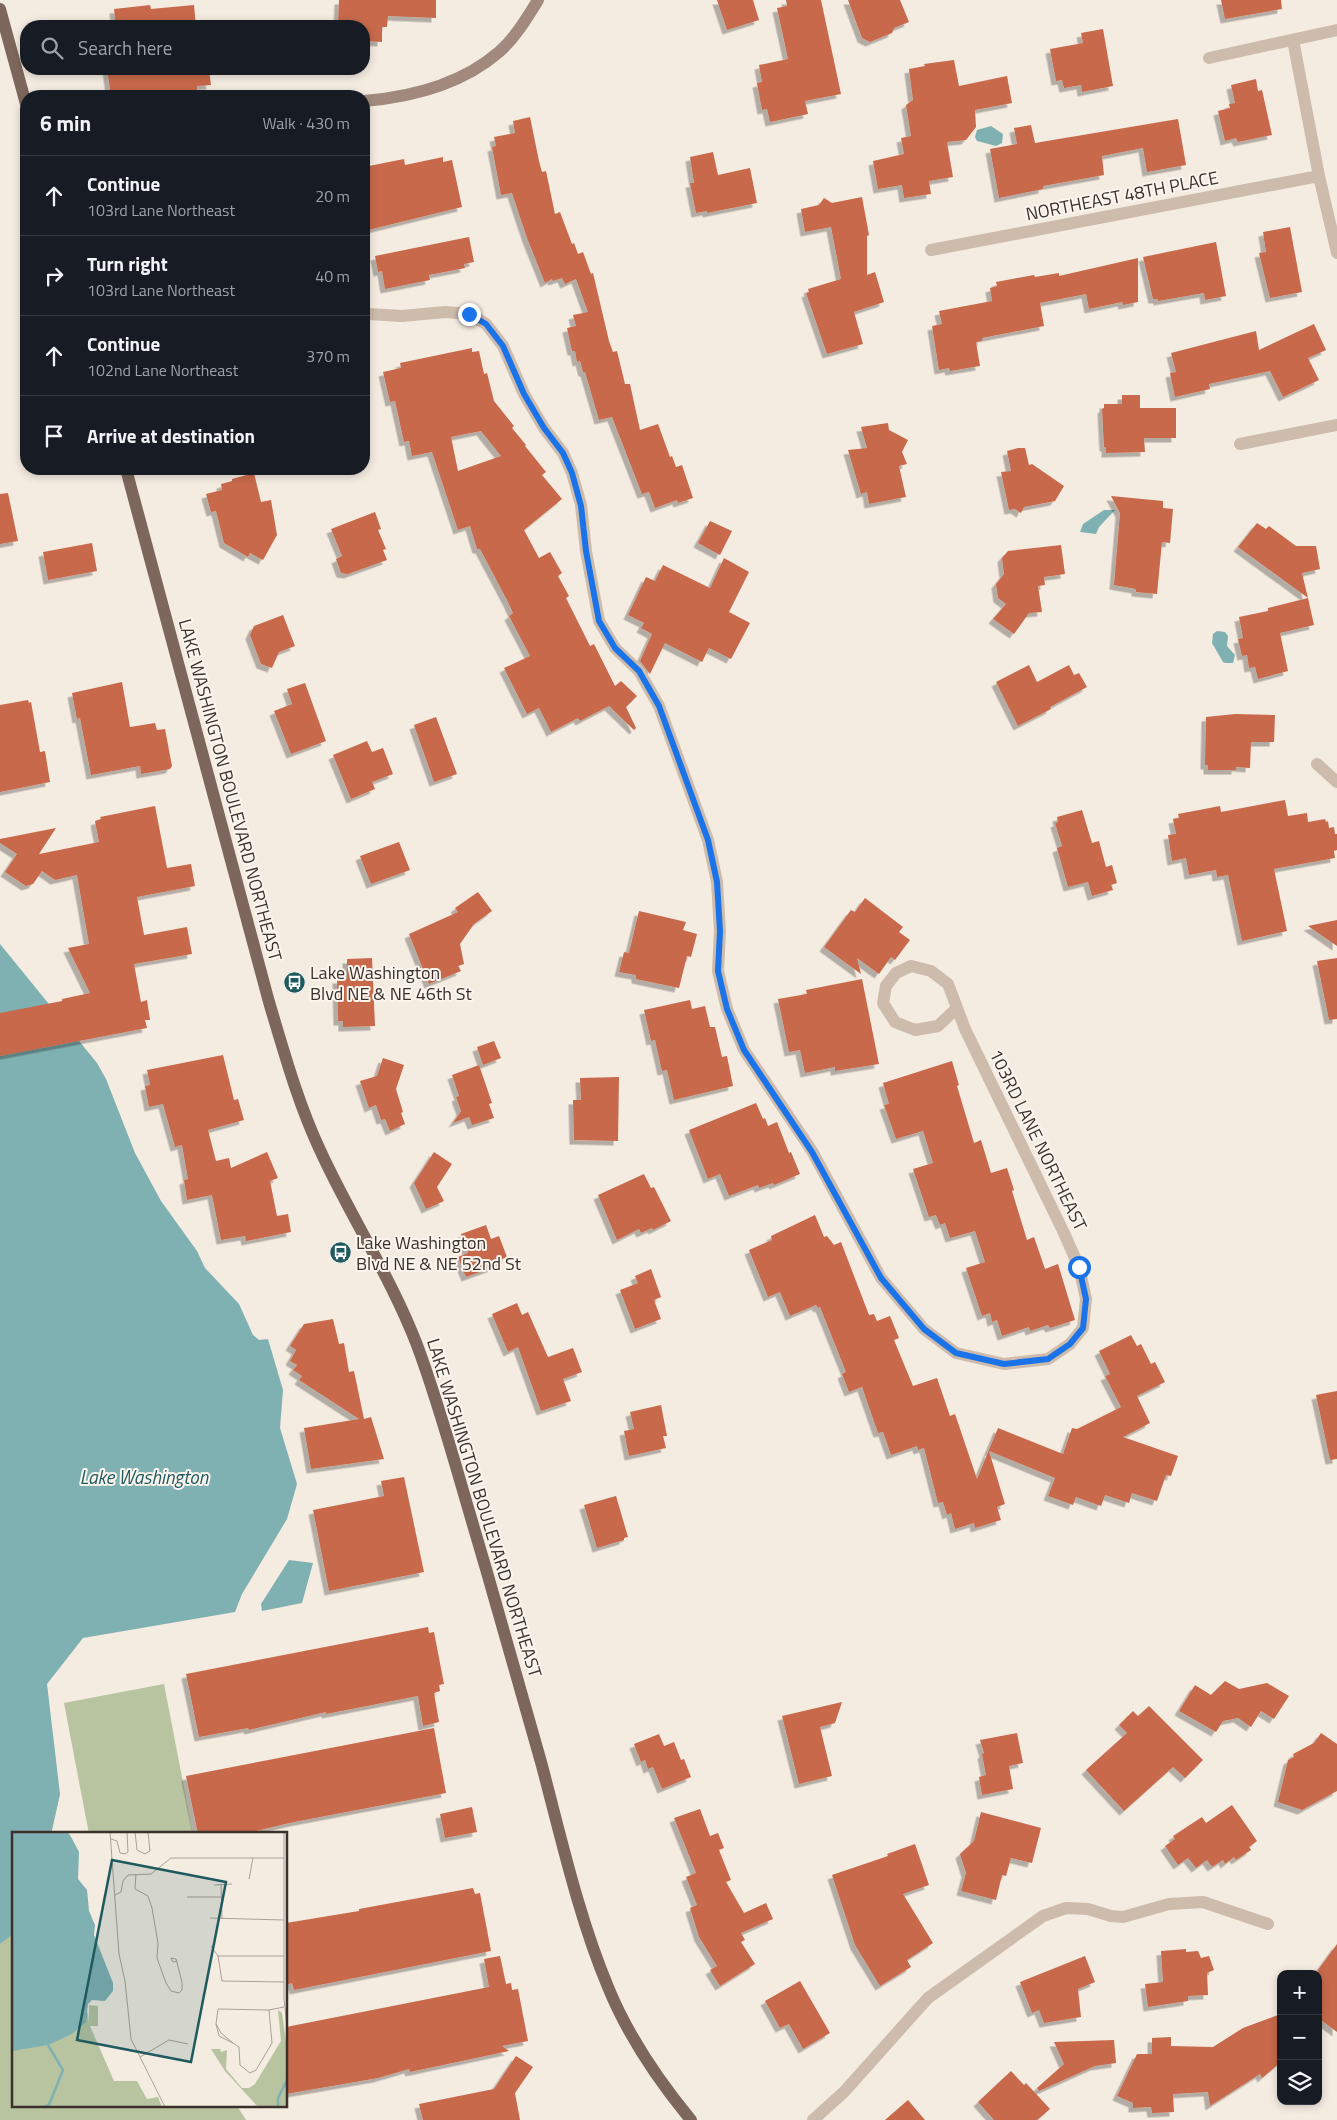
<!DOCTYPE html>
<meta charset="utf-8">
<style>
:root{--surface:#171b24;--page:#20242c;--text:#f1f3f6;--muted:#9ea1a6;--line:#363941}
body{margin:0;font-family:"Titillium Web",sans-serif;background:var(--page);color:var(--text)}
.controls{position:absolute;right:15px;bottom:15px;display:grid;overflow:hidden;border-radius:10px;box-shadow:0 2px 8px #0003}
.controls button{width:45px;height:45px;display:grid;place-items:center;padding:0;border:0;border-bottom:1px solid var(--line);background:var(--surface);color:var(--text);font:25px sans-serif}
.stop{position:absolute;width:15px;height:15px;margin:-11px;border:4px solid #1a73e8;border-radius:50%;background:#fff}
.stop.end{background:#1a73e8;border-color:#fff;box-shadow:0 1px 5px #0008}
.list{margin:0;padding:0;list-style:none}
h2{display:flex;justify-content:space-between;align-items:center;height:65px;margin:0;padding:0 20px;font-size:21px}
h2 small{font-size:16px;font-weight:400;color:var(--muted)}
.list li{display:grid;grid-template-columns:32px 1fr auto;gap:15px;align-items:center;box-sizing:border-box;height:80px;padding:0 20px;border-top:1px solid var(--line)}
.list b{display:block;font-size:19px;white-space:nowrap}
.list p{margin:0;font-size:16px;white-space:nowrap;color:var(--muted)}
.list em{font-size:16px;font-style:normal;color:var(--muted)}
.icon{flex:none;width:28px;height:28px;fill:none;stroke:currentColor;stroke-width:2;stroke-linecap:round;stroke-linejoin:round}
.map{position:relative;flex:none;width:1337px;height:2120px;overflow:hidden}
.search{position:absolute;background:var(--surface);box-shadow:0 2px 8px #0003;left:20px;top:20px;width:350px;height:55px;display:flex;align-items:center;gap:12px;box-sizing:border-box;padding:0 18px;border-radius:20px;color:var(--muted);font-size:19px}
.panel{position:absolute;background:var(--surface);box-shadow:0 2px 8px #0003;left:20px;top:90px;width:350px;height:385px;border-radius:20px}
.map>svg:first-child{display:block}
.green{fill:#b8c4a0}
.water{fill:#7fb0b2}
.building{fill:#c8694b;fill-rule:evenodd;filter:url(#shadow)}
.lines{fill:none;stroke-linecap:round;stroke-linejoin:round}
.street{stroke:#cdbbac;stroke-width:12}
.secondary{stroke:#a18a7d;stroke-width:12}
.primary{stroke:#7d675c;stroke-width:12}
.route{stroke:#1a73e8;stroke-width:6}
.labels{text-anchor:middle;stroke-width:4;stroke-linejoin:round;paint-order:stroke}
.street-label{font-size:18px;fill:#3b302b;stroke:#fbf5ee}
.poi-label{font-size:18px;fill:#3b302b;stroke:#fbf5ee;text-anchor:start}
.water-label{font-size:19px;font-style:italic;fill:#1f5a5e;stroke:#fbf5ee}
.inset-river{fill:none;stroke:#7fb0b2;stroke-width:2.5}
.inset-road{fill:none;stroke:#aaa098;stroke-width:1}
.view{fill:#1f5a5e;fill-opacity:0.15;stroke:#1f5a5e;stroke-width:2.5}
.inset-edge{fill:none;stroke:#3b302b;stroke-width:2.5}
</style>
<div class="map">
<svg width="1337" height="2120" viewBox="0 0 1337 2120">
<defs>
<filter id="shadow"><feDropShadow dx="-4.5" dy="4.5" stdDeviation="0" flood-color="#0004"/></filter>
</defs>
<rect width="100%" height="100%" fill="#f4ebe1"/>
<path class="green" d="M164,1684L193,1834H89L64,1703Z
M0,1744L60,1794L51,1834H14V2106H237L246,2120H0Z"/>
<path class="water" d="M991,126L1003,134L1002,143L996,146L977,141L975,137L977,130Z
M1104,510H1115L1099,527L1096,534L1080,532L1083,524Z
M1217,631L1225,632L1228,636L1227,646L1235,655L1233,663H1225L1223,662L1212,643L1213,634Z
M0,944L97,1063L106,1079L135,1153L161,1201L197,1251L205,1268L239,1304L253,1335L259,1340L268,1339L283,1390L280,1428L297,1484L287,1519L242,1594L235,1612L83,1638L47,1684L60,1794L51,1834H14V1933L0,1944Z
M289,1560L313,1563L302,1603L262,1611L261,1604Z"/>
<path class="building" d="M339,0H436V18L388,16L387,27H382V42L364,41V26H338Z
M717,0H753L759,20L727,30Z
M786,0H821L841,94L805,101L808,114L770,122L767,109L762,110L757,83L762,82L759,65L788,59L777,8L787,6Z
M848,0H900L909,22L894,28L892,33L870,42L862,38Z
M1221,0H1281L1282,9L1225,19Z
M150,5L151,9L194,5L196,26H116L114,9Z
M1103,29L1113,86L1082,92L1081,85L1064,88L1062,80L1056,81L1050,49L1083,43L1081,33Z
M954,60L959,86L1007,76L1012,103L975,110L976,127L966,140L947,142L953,177L929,181L931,194L904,198L902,185L878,189L873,161L904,154L901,138L911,136L906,105L913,100L909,69L925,66L924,64Z
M107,69H209L211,85L197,86V92L182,94V96H111Z
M1256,79L1258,91L1262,90L1272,135L1238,142L1236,138L1225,141L1218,111L1230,108L1229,104L1235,103L1231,85Z
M530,117L539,161L542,172L546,171L555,214L560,212L572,244L574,243L578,254L583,252L591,274L593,273L609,341L613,352L617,351L625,384H630L640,430L658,424L670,457L672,456L676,467L682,465L693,498L678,503L677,500L655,508L649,492L642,494L612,417L599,420L585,372H583L580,361L577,362L575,351H572L567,328L576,326L573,315L588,312L576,279L565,284L562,278L553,281L552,279L545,283L527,238L512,193L501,195L492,147L496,146L494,137L515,133L513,121Z
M1178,119L1186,165L1147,172L1143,148L1102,156L1104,175L1043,186V189L999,198L990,149L1017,144L1014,128L1031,125L1035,143Z
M713,152L718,175L750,168L757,203L707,213V211L696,213L690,183H694L690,157Z
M443,157V162L452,160L462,207L364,231V167L404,159L405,165Z
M862,197L869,235L867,236V275L875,272L884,302L854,312L863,344L827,354L806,293L809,292L808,289L841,279L831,227L805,232L801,209L819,205L824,198L832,203Z
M1290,227L1302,292L1270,298L1259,253L1266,252L1263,232Z
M469,237L474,262L464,264L465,268L429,275L430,280L385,289L382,271L378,272L375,256Z
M1216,242L1226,296L1205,300L1204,293L1158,301V299H1153L1143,257Z
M1138,258V302L1123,305L1122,302L1089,309L1086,294L1040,303L1044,326L982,338V341L976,342L980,366L950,371L949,368L939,370L932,326L942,324L939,311L992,301L990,288L997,286L996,282L1034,275L1035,277L1059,273V276Z
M1314,324L1326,350L1308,358L1319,380L1283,397L1270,371L1209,384L1210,389L1175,397L1170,373L1176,372L1171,353L1256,331L1259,350Z
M472,348V352L479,351L484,374L487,373L494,401L514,426L512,428L526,445L525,446L546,472L542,475L562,499L524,530L539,558L550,552L562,573L558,576L569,596L566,598L590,646L594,644L615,686L621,681L637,696L626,707L636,728L634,730L609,706L580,721L578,718L551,732L539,708L527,714L504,668L530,656L509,616L513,613L508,602L480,549H477L470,526L458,530L432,452L412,456L409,441L404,442L395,401L390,402L383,372L401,368L400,363ZM481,431L501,456L458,471L451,437Z
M1122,395H1140V408H1176V438H1144L1145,452L1106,453V447H1104L1102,409L1104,408V404H1122Z
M888,423L889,430L908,440L902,452L907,464L899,466L906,497L869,504L867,492L861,494L848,450L867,448L861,427Z
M1018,448H1025L1029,465L1032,464L1064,486L1055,501L1024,507L1021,513L1015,509L1009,510L1001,472L1011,471L1007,451Z
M254,473L261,502L271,500L277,535L263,560L250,553L248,557L224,543L216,511L211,512L206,494L222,490L221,484L232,481V479Z
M8,493L18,541L0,544V494Z
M1111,496L1163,501V508L1173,509L1170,543L1162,542L1157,594L1136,592V589L1114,585L1120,513Z
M375,512L381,529L378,530L386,549L383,550L387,560L348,574L341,573L336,559L342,556L331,529Z
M710,521L732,531L720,555L698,543Z
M1257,523L1266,529L1269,526L1296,546H1316L1320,569L1302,573L1308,598L1238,547Z
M92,543L97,571L48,580L43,552Z
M1061,545L1065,574L1044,577L1045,585L1038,586L1042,612L1029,613L1014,634L993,619L1006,604L998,598L996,584L1004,574L1002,558L1008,551Z
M724,558L749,572L729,612L750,623L731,659L709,648L702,662L665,643L650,674L640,661L652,634L641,628L644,623L628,615L646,577L655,581L663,565L710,588Z
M1308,598L1314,625L1280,633L1288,671L1258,679L1255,667L1249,668L1247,655L1242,656L1238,639L1243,638L1239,617L1268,611V608Z
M283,615L295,646L279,652L272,668L261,664L250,635L254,626Z
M1029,665L1037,682L1069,665L1074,675L1079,673L1087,687L1050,707L1051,709L1018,726L996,682Z
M122,682L130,727L155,723L157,730L165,729L172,766L170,769L141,774L140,766L91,775L80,718L77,719L72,693Z
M305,683L326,741L291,754L274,711L292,704L287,689Z
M28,700L29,703L31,702L40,752L45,751L50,782L0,792V705Z
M1235,714L1275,715L1274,742H1251L1250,768L1236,767V770H1208V765H1205L1206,717Z
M436,717L457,774L434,782L414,725Z
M367,741L372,752L383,748L393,774L372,782L375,789L351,799L333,755Z
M1285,800L1288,816L1307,813L1308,822L1325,819L1326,822L1328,821L1329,828L1334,827L1335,834H1337V850L1334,851L1335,858L1274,869L1287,931L1242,941L1228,875L1217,877L1216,870L1189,875L1186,858L1172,861L1168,835L1176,834L1173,819L1179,818L1178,814L1220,806L1221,812Z
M155,806L167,868L191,864L195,886L137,897L144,935L187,927L192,954L134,964L141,1002L147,1000L150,1020H145L147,1028L0,1056V1013L62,1001V999L90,993L68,948L89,944L77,875L55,880L42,871L33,884L26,886L5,872L17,854L0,843V839L56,828L39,854L99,842L95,821L101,819L100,817Z
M1082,810L1092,843L1099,841L1106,867L1112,865L1117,883L1111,885L1113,890L1092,896L1088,882L1068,887L1057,848L1062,846L1055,823L1058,822L1057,817Z
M399,842L410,870L371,884L360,856Z
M478,892L492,911L474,924L460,944L464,964L458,966L461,971L429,984L409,934L458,912L455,908Z
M865,898L903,927L899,932L910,940L895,960L891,957L879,974L857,958L861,974L824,947L851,910L855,912Z
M639,911L686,922L683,930L697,934L691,957L687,956L679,988L636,979V975L619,972L624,952L629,953Z
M1337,920V946L1308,926Z
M372,958L375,1026L343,1027V1021H338L337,979H347V959Z
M1337,958V1019L1329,1020L1317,961Z
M862,979L879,1064L835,1071V1067L805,1073L800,1050L789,1052L778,999L807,994L806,990Z
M690,1000L692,1009L705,1006L710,1027H715L722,1057L727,1056L733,1086L674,1100L667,1070L662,1071L655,1040L651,1041L644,1010Z
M494,1041L501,1058L483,1065L477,1047Z
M223,1055L234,1100L238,1099L244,1120L208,1130L216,1161L229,1158L231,1168L267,1152L278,1178L270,1181L277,1216L288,1214L291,1232L246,1241L245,1236L221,1240L212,1195L187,1200L184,1180L188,1179L182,1145L175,1147L163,1104L149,1107L145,1086L150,1085L147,1070Z
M383,1058L404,1065L396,1089L403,1112L401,1113L405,1124L390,1131L385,1119L381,1120L376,1105L369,1108L360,1081L377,1076Z
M952,1061L959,1085L957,1086L974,1143L981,1140L991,1173L1007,1168L1014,1190L1012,1191L1027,1240L1034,1237L1045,1269L1058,1264L1075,1320L1050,1328L1048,1325L1030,1331L1029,1327L1002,1336L997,1320L992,1322L990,1313L982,1316L966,1268L985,1262L975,1231L950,1238L945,1223L940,1225L936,1215L929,1217L913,1169L933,1163L923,1131L896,1139L884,1105L889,1104L883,1083Z
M479,1065L492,1103L489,1104L494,1118L472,1125L469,1117L453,1123L461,1111L456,1097L459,1096L452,1075Z
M619,1077L618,1141L574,1140L573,1100H581L580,1078Z
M756,1103L763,1119L765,1118L768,1126L777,1122L789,1153L791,1152L800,1174L774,1185L773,1183L759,1188L758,1185L729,1196L720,1174L708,1179L689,1130Z
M434,1152L452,1164L437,1187L444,1201L426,1209L414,1183Z
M644,1174L651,1188L654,1187L671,1221L653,1230L652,1228L641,1233L639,1229L617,1240L598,1195Z
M815,1215L824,1237L827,1236L834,1245L841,1242L869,1315L874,1314L877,1321L890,1316L899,1338L894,1340L913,1386L937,1378L950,1416L955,1414L977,1479L998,1428L1063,1454L1072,1428L1077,1429L1121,1407L1105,1376L1110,1374L1099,1351L1131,1335L1137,1346L1141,1344L1151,1364L1155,1362L1165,1382L1137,1396L1150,1423L1123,1437L1178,1456L1171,1476L1166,1475L1157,1501L1132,1493L1129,1503L1105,1495L1101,1506L1076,1497L1073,1505L1048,1496L1055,1478L989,1451L1005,1504L997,1507L1001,1520L975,1528L974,1523L955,1529L951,1513L947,1515L943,1502L938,1503L924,1448L918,1450L917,1446L891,1455L883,1432L878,1433L862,1387L849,1392L842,1374L846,1372L820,1307L818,1308L816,1305L790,1316L780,1292L768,1297L749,1250L772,1240L771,1236Z
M486,1225L491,1239L499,1236L507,1257L500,1260L502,1264L466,1277L458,1257L468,1253L461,1234Z
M651,1269L661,1297L654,1300L661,1319L635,1329L620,1290L638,1283L635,1276Z
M517,1303L522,1315L528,1312L548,1357L573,1348L582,1372L563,1379L571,1401L541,1411L518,1347L508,1352L492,1314Z
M333,1319L339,1344L344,1343L349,1372L354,1371L364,1419L371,1417L384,1459L311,1469L304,1428L359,1419L299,1380L302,1376L293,1370L297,1365L290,1361L296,1350L290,1346L304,1324Z
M1337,1391V1459L1330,1460L1316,1395Z
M661,1405L667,1436H663L666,1448L629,1456L624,1431L634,1429L630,1412Z
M404,1477L424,1572L329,1591L313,1510L384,1496L381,1481Z
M616,1496L628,1537L624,1538V1540L597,1548L584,1505Z
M428,1627L429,1633L434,1632L444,1684L439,1685L440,1691L434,1693L439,1722L423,1726L418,1696L326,1714V1712L249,1730L248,1728L199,1737L186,1674Z
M1225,1681L1239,1689L1267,1683L1289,1696L1274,1719L1261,1711L1251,1727L1238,1718L1223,1721L1216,1732L1179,1711L1195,1685L1211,1695Z
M842,1702L835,1723L820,1727L832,1776L799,1784L782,1716Z
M1149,1706L1203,1760L1185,1778L1173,1767L1124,1811L1086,1770L1127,1733L1119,1725L1133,1711L1138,1716Z
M434,1728L446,1793L294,1822L243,1834H198L186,1776Z
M1017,1733L1023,1763L1009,1766L1013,1789L982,1795L979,1777L986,1775L982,1754L984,1753L980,1740Z
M1321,1733L1337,1744V1791L1302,1810L1278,1802L1288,1760L1294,1757L1293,1754L1314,1743Z
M659,1734L664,1746L674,1742L681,1760L684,1759L691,1777L662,1789L653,1767L648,1769L645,1760L641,1762L634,1744Z
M1232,1805L1257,1841L1249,1847L1251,1850L1236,1860L1234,1857L1225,1864L1223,1860L1212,1867L1207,1860L1196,1868L1188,1858L1178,1865L1165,1846L1175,1839L1173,1836L1202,1817L1206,1823Z
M472,1807L477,1832L445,1838L440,1814Z
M700,1809L710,1836L718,1833L724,1848L719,1850L731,1880L726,1882L744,1913L766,1903L773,1919L741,1933L745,1940L741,1942L755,1964L720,1986L710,1970L717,1966L699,1937L690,1908L697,1905L686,1877L696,1873L674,1818Z
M981,1812L1041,1828L1032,1863L1011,1858L1006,1876L1002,1875L996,1900L961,1891L966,1873L960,1854L974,1841Z
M915,1844L929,1885L903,1894L933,1943L907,1960L911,1967L880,1986L855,1945L832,1875L888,1856L887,1854Z
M473,1888L475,1894L480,1893L491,1951L294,1990L292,1983L286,1985V1923L359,1911V1909Z
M1337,1944V2032L1318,2018V1970Z
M1186,1949V1952L1198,1951L1201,1958L1209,1956L1214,1970L1207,1973L1208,1995L1188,1996V2001L1148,2007L1145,1984L1163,1982L1161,1951Z
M500,1956L506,1984L511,1983L512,1990L518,1989L528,2041L502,2046L509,2051L410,2072L409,2069L378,2078L286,2094V2027L489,1987L484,1959Z
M1085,1956L1095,1982L1078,1989L1081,2017L1044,2023L1039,2010L1032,2013L1020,1982Z
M800,1981L830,2033L803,2049L789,2024L780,2028L765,2001Z
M1281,2014V2062L1262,2078L1260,2074L1210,2106L1208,2092L1173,2094L1174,2112L1152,2113L1151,2107L1133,2108V2103L1117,2096L1137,2054H1152V2038L1171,2037V2046L1213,2047L1243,2028Z
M1114,2040L1116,2063L1095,2066L1039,2091L1037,2088L1064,2064L1054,2042Z
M516,2056L533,2067L515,2093L520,2120H423L419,2104L494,2089Z
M1011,2071L1024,2085L1026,2083L1050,2109L1037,2120H994L978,2102Z
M908,2100L925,2120H885Z"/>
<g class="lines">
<path class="street" d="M1293,40L1319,176L1337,253
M1209,58L1337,30
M931,250L1319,176
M364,311L368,314L402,316L445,312L469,314L486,324L503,346L524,394L544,428L563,453L572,473L581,505L586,551L599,621L615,648L639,671L659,706L708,840L717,882L720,931L718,971L727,1009L744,1050L812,1151L881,1278L924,1329L956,1353L1004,1364L1048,1359L1070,1344L1083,1328L1086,1299L1079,1267L1064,1233L965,1029L948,984L931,971L911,966L896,973L886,986L883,1003L895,1022L915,1030L938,1026L957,1008
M1240,444L1337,425
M1317,764L1337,782
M813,2120L844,2092L928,1998L1043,1916L1066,1908L1088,1909L1111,1916L1123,1917L1169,1904L1203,1902L1268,1924"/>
<path class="secondary" d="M364,101C412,97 462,84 499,52C515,38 527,18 538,0"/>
<path class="primary" d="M0,9L26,104
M126,469L269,1002C284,1052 298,1103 320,1150C350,1216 391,1277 417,1345C438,1401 454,1460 471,1518C495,1599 518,1680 541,1762C561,1837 578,1915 608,1987C628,2036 658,2080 691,2120"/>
</g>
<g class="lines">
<path class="route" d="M469,314L486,324L503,346L524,394L544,428L563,453L572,473L581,506L586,551L599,621L615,648L639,671L659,706L708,840L717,882L720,931L718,971L727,1009L744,1050L812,1152L881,1278L924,1329L956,1353L1004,1364L1048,1359L1070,1344L1083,1328L1086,1299L1079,1267"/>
</g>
<defs>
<symbol id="bus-disc" viewBox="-11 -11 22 22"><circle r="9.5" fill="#1f5a5e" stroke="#fbf5ee"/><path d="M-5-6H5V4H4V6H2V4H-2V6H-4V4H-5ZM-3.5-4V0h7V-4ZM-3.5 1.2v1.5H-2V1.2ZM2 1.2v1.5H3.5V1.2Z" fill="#fff"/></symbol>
</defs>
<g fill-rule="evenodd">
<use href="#bus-disc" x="282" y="970" width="25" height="25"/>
<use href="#bus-disc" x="328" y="1240" width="25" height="25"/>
</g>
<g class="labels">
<g class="street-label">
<text transform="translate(1122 196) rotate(-11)" y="6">NORTHEAST 48TH PLACE</text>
<text transform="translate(230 790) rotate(75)" y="6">LAKE WASHINGTON BOULEVARD NORTHEAST</text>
<text transform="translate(1038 1140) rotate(64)" y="6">103RD LANE NORTHEAST</text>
<text transform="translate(484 1508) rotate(73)" y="6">LAKE WASHINGTON BOULEVARD NORTHEAST</text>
</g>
<g class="poi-label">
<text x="310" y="979">Lake Washington<tspan x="310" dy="21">Blvd NE &amp; NE 46th St</tspan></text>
<text x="356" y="1249">Lake Washington<tspan x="356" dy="21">Blvd NE &amp; NE 52nd St</tspan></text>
</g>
<g class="water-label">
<text x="144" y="1484">Lake Washington</text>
</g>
</g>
<g transform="translate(12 1832)">
<rect width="275" height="275" fill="#f4ebe1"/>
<path d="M77,173L86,174V194H78L102,249H125L135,267L146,265L150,275H0V194L76,181L77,191ZM266,178L270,181L275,217V275H246L213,239L199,217H208L209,220L215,218L214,237L230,256H237L243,252L269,209Z" fill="#b8c4a0"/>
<path d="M0,0H55L58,3L67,20L66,47L75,58L77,79L83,93L82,103L101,151V159L93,169L80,168L76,172L74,190L60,202L36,213L0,219Z" fill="#7fb0b2"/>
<path class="inset-river" d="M31,275L37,273L51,238L36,213M266,275V266L275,248"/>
<path class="inset-road" d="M98,0L107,122L113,149L119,207L153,275M123,0L125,18L133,22L138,19L136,0M272,0V166L275,196M99,7L105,9L108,21L113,22L116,20L115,0M124,42L123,57L136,64L140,76L146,111L145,126L154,151L159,159L167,161L170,158V150L164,127L159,126L161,130L165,129M237,47L241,26M202,53L220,52M209,53L210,86M103,63L109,60L111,49L116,43L139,42L159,26H272M175,65H209M198,86L272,88M199,114L206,124L210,149L272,150M206,124H272M206,177L257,178L272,175M204,192L207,204L221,211L209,201L204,192L206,177M221,211L227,215L228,233L238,241M128,225L157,208L176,212M238,241L244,238L260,211L257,178"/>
<path class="view" d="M100,28L214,50L179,230L65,208Z"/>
<rect width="275" height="275" class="inset-edge"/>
</g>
</svg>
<div class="controls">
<button>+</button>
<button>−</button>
<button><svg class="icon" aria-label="layers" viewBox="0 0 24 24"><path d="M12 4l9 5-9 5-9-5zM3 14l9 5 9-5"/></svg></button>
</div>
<div class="stop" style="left:1079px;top:1267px"></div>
<div class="stop end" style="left:469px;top:314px"></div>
<div class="search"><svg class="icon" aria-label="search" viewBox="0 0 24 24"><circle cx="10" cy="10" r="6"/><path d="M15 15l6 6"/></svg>Search here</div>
<section class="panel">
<h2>6 min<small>Walk · 430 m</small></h2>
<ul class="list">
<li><svg class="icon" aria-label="ahead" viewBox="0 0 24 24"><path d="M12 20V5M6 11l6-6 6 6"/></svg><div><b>Continue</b><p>103rd Lane Northeast</p></div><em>20 m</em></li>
<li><svg class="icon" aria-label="right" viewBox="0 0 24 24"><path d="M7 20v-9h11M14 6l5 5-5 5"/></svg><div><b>Turn right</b><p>103rd Lane Northeast</p></div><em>40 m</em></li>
<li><svg class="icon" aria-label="ahead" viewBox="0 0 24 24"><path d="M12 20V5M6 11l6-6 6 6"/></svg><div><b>Continue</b><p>102nd Lane Northeast</p></div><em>370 m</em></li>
<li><svg class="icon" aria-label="arrive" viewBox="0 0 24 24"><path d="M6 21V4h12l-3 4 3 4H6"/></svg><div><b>Arrive at destination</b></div></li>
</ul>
</section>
</div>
